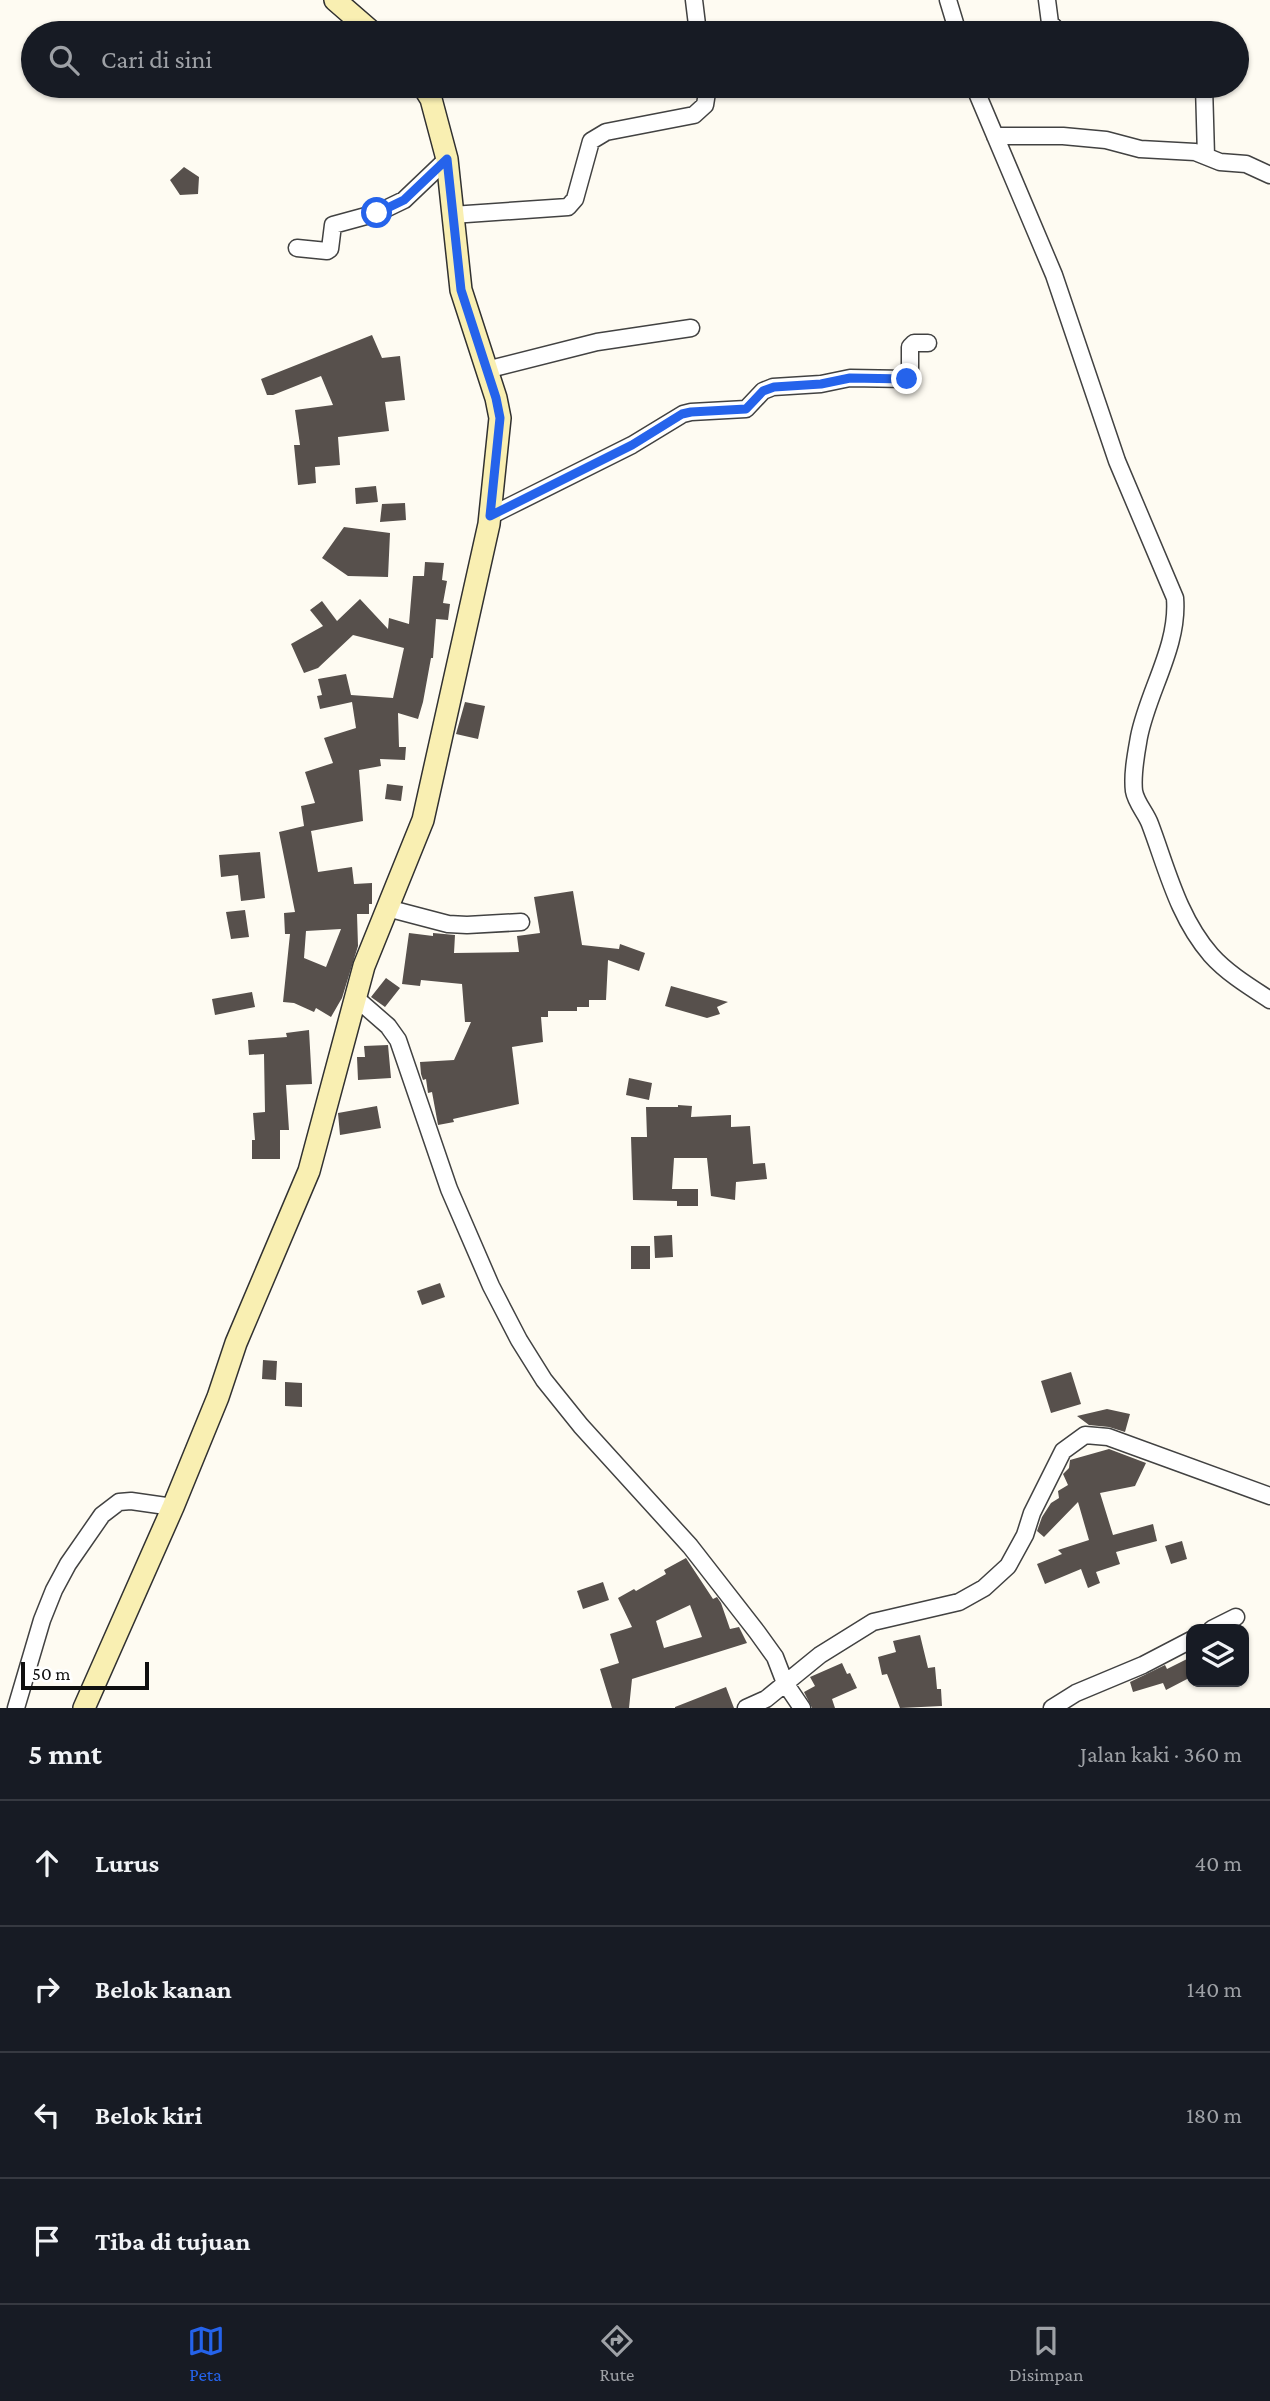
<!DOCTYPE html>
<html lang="id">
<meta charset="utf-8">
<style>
:root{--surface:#171b24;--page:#242831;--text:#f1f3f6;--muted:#9ea1a6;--line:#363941;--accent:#2563eb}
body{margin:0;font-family:"Crimson Pro",serif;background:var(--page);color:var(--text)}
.controls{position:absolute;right:21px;bottom:21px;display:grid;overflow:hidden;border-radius:14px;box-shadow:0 2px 5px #0004}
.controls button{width:63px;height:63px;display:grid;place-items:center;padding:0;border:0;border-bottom:2px solid var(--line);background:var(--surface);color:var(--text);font:35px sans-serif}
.scale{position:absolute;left:21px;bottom:18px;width:128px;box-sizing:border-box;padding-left:7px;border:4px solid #0f0f0f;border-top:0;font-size:19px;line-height:24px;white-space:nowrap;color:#0f0f0f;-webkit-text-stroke:5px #fff;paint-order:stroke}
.stop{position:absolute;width:21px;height:21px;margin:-16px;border:5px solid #2563eb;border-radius:50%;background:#fff}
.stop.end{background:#2563eb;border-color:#fff;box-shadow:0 2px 7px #0008}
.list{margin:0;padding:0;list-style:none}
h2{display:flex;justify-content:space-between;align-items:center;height:91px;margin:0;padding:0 28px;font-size:30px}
h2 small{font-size:23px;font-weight:400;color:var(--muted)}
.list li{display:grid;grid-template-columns:46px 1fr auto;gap:21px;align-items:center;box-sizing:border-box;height:126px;padding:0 28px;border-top:2px solid var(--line)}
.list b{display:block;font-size:26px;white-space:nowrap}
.list em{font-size:23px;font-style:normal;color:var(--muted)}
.icon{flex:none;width:38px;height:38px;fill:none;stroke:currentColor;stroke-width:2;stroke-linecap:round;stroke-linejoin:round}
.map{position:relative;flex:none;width:1270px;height:1708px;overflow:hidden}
.search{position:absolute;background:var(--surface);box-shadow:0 2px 5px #0004;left:21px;right:21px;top:21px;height:77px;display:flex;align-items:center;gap:18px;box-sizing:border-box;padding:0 24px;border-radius:38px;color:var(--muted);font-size:26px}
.sheet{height:595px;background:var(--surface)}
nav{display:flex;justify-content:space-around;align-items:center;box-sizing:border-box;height:98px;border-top:2px solid var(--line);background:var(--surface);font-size:19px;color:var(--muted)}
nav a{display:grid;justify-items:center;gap:4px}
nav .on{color:var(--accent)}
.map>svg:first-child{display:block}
.building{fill:#57504c;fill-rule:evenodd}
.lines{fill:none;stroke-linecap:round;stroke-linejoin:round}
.street-casing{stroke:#424242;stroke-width:19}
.secondary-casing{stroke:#313131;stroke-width:24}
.street{stroke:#fff;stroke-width:16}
.secondary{stroke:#f9efb2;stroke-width:21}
.route{stroke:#2563eb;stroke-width:9}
</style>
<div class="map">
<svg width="1270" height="1708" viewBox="0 0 1270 1708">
<rect width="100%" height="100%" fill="#fefbf2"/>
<path class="building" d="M184,167L199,177L198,194L180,195L170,180Z
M372,335L382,358L400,356L405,400L385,402L389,431L338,437L340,465L315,467L316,483L298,485L294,445H300L295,410L333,405L321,376L273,395H267L261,379Z
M376,486L378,502L356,504L355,488Z
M405,503L406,520L380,522L382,504Z
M344,527L390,533L388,577L348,576L322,558Z
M425,562L444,563L442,580L447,581L443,603L450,604L448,620L436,619L433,658H431L423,702L418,719L398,713L399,747H406L405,760L380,759L381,766L359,770L363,821L311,831L318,872L352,867L354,884L372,883V904H369V914H357L358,946L342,998L331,1017L316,1008L314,1012L294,1003L283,1002L290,934H285L284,913L295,912L279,832L304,826L301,806L315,803L305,772L333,763L324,738L356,728L352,702L320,709L317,696L322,695L318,679L346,674L351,695L393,698L404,648L353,635L318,668L304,673L291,644L323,626L310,610L322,601L337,621L360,599L388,629L389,618L409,624L413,576H424ZM341,929L326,967L304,958L306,931Z
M465,702L485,706L478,739L456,734Z
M387,784L403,786L401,801L385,799Z
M260,852L265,898L241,901L238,875L221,877L219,855Z
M573,891L582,945L619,949L620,944L645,953L639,971L608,960L606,1000H589V1007H577V1011H548V1017H541L543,1042L512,1047L519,1104L453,1119L454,1122L438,1125L432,1092L428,1093L426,1079L423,1080L421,1074L420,1062L454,1060L471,1022H465L462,984L421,980L420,986L402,984L409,933L433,936V933L455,935L454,953L519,952L517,936L540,933L534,897Z
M245,910L249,937L231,939L226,912Z
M386,978L400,988L385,1007L371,997Z
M671,986L728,1002L717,1007L720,1014L707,1018L665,1006Z
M252,992L255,1007L215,1015L212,999Z
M309,1030L312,1084L286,1085L289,1130H280V1159H252V1140H255L253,1113L265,1112L264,1054L249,1055L248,1040L287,1037L286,1033Z
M388,1045L391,1078L358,1080L357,1057H365L364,1046Z
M629,1078L652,1083L649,1100L626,1095Z
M678,1105L692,1106L691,1117L731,1115V1127L750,1126L753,1164L765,1163L767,1179L736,1182L735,1200L711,1196L707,1158H674L672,1189H698V1206H677V1201L633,1200L631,1137H647L646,1107H678Z
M377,1106L381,1128L340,1135L338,1113Z
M672,1235L673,1257L655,1258L654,1236Z
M631,1246H650V1269H631Z
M440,1283L445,1297L422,1305L417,1291Z
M263,1360L277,1361L276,1380L262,1379Z
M1071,1372L1081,1404L1051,1413L1041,1381Z
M285,1382L302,1383V1407L285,1406Z
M1107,1409L1130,1414L1125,1432L1109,1427L1089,1425L1077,1416Z
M1109,1449L1146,1463L1135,1486L1100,1493L1113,1535L1153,1524L1157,1541L1116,1552L1120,1564L1096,1572L1100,1583L1088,1588L1081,1569L1045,1584L1037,1564L1062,1554L1058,1550L1089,1540L1078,1502L1044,1537L1037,1531L1042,1517L1051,1503L1059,1498L1058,1491L1068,1485L1063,1474L1069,1468L1070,1460Z
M1182,1541L1187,1559L1171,1564L1165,1546Z
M686,1558L713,1599L717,1597L721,1603L730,1629L739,1627L747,1643L632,1679L629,1708H612L600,1669L619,1663L610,1634L632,1627L618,1598L634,1589L636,1591L666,1574L664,1570ZM690,1605L702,1637L664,1648L656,1621Z
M603,1582L609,1600L583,1609L577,1591Z
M920,1635L928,1668L935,1667L937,1689H941L942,1706L900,1708L887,1674L882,1675L878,1657L896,1652L893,1641Z
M1191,1657V1677L1166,1690L1163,1683L1133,1692L1130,1682L1165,1665L1167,1669Z
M842,1663L847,1674L850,1673L857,1688L832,1699L835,1708H812L804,1692L815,1686L810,1677Z
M726,1687L734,1708H675V1707Z"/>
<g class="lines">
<defs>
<path id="street" d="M694,0L698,33
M948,0L958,33
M1047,0L1050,23L1060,33
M974,86L1054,275L1117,461L1175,598C1179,646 1148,691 1139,737C1136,754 1132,774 1134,791C1136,803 1146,813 1150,824C1167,869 1178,917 1211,955C1227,973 1250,987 1270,1000
M1204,86L1206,156
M995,136H1063L1106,140L1140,149L1195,152L1220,162L1246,164L1270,175
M452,215L568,207L575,199L591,141L606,132L694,115L705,105L708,86
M297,248L327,251L330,249L333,225L377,213L404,200L447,159
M486,370L597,342L691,328
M490,516L632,445L683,414L691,412L746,409L763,391L773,387L821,384L850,378L907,379L910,375V347L914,343H928
M387,908L448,924L467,925L521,922
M357,999L388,1026L398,1040L449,1189L491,1286L519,1340L544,1380L581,1426L690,1546L757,1632L775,1657L785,1683L802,1708
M1212,1629L1236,1617
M16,1708L42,1620L54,1590L68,1564L102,1515L119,1502L131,1501L173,1507
M746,1708L766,1699L820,1655L873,1622L959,1602L984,1588L1008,1566L1025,1535L1032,1513L1063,1451L1085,1435L1108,1437L1270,1496
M1052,1708L1076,1693L1143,1665L1191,1640"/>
<path id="secondary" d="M335,0L373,33
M84,1708L173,1507L218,1397L236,1343L309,1171L364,966L423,820L489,524L500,418L496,398L461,290L447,159L431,99L423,86"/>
</defs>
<use href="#street" class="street-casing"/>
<use href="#secondary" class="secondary-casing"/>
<use href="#street" class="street"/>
<use href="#secondary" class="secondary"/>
</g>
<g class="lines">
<path class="route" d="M377,213L404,200L447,159L461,290L496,398L500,418L490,516L632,445L682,414L691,412L746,409L763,391L774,387L821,384L850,378L907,379"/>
</g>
</svg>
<div class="controls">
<button><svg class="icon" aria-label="layers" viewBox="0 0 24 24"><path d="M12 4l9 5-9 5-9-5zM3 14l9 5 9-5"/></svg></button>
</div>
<div class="scale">50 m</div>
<div class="stop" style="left:377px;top:213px"></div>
<div class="stop end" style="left:907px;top:379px"></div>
<div class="search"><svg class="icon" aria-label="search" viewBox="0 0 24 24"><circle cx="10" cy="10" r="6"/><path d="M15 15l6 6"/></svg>Cari di sini</div>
</div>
<section class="sheet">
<h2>5 mnt<small>Jalan kaki · 360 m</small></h2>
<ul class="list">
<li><svg class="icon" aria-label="ahead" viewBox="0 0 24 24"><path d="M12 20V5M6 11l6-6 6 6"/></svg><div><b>Lurus</b></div><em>40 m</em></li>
<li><svg class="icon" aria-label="right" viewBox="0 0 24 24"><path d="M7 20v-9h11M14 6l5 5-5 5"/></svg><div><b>Belok kanan</b></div><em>140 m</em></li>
<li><svg class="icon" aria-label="left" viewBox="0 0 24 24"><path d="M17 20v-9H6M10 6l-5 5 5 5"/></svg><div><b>Belok kiri</b></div><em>180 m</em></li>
<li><svg class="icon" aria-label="arrive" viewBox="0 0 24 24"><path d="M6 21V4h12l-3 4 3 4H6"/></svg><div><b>Tiba di tujuan</b></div></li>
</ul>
</section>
<nav>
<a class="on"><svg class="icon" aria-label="map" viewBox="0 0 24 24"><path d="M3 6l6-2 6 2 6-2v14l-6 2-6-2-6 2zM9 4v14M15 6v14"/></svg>Peta</a>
<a><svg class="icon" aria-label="directions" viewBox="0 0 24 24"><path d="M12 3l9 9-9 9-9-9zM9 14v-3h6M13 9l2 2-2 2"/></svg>Rute</a>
<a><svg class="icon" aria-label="saved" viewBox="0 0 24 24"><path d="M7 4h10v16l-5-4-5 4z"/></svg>Disimpan</a>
</nav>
